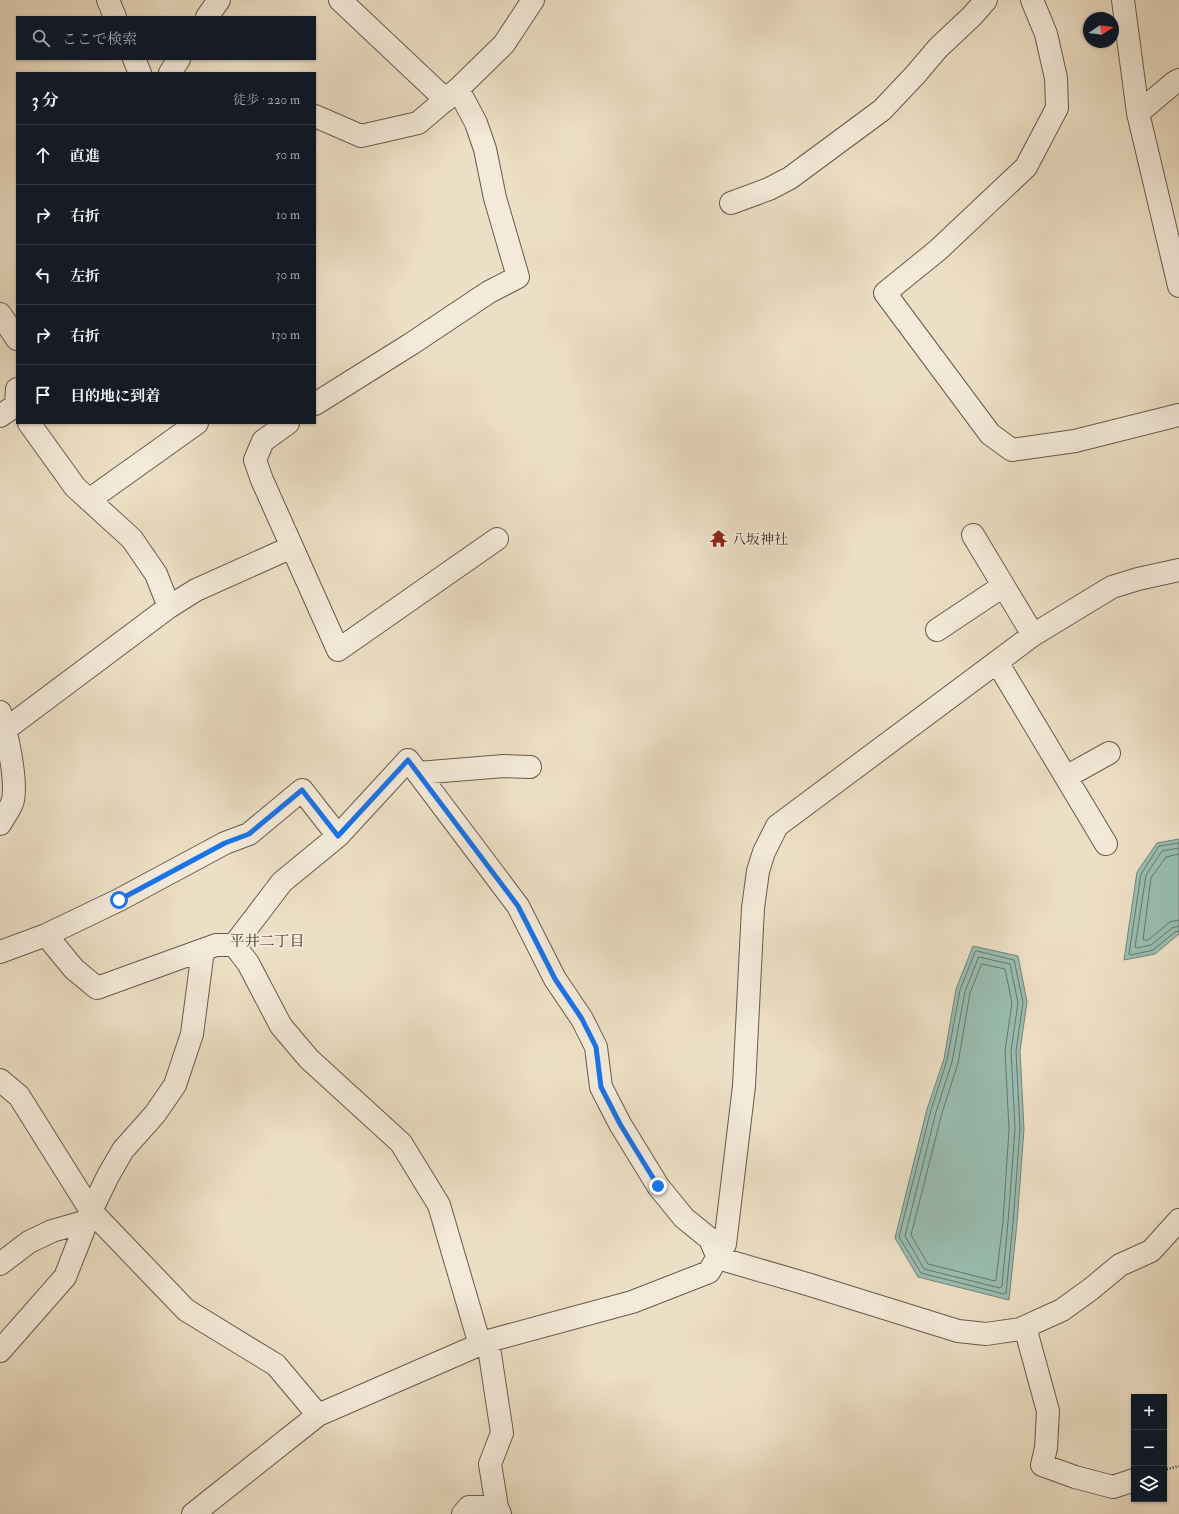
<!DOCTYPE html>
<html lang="ja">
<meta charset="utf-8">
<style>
:root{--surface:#171b24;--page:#242831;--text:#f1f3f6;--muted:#9ea1a6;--line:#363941}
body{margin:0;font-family:"IM FELL Double Pica","Noto Serif JP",serif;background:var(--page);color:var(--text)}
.controls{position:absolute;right:12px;bottom:12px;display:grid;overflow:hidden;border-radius:0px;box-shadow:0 1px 3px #0004}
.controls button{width:36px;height:36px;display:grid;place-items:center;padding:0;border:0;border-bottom:1px solid var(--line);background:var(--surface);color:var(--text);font:20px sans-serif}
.compass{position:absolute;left:1083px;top:12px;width:36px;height:36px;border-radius:50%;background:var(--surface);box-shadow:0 1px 3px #0004;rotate:77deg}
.stop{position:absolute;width:12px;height:12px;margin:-9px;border:3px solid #1a73e8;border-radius:50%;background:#fff}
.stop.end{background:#1a73e8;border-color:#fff;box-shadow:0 1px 4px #0008}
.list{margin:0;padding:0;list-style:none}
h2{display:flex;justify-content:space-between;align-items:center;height:52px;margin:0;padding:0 16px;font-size:17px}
h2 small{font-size:13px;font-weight:400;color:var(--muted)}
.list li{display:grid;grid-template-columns:26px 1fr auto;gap:12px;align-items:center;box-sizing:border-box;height:60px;padding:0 16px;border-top:1px solid var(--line)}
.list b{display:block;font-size:15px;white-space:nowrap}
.list em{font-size:13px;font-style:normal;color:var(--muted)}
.icon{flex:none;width:22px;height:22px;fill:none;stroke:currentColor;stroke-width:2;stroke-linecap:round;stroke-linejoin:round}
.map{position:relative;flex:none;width:1179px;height:1514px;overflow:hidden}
.search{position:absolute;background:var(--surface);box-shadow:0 1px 3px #0004;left:16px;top:16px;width:300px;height:44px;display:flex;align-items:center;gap:10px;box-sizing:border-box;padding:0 14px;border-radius:0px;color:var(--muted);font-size:15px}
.panel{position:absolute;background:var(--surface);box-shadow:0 1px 3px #0004;left:16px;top:72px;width:300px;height:352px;border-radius:0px}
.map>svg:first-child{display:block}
.water{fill:#99bdb1;stroke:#738479}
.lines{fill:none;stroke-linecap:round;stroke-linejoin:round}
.shore{stroke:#69766a;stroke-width:1}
.minor-casing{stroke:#665b4c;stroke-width:24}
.path{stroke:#392f24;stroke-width:2.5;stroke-dasharray:1 2;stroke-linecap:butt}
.minor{stroke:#f3ead9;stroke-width:22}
.route{stroke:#1a73e8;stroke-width:5}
.labels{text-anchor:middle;stroke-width:3.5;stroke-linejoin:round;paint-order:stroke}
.poi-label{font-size:14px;fill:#392f24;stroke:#f3ead9;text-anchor:start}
.neighbourhood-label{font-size:15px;fill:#392f24;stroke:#f3ead9}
</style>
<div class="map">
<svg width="1179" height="1514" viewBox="0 0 1179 1514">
<rect width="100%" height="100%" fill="#eddfc5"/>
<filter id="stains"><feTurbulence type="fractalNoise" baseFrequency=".005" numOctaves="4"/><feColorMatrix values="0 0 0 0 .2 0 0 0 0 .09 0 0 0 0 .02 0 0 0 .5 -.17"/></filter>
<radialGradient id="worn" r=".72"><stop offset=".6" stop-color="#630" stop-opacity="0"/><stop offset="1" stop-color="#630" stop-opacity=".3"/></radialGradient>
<path class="water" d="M1179,839V934L1155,954L1124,960L1137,872L1157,843Z
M973,946L1018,956L1027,1002L1020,1051L1024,1129L1017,1223L1009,1300L918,1277L895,1238L927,1109L944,1059L956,989Z"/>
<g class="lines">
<path class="shore" d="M1179,843L1159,846L1141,874L1129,954L1131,955L1153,950L1175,932L1179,931
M1179,848L1162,851L1146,875L1135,947L1137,948L1151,945L1172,928L1179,926
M1179,854L1166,857L1151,878L1143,940H1148L1170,922L1179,920
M977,951L1014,960L1023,1002L1016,1051L1020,1129L1013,1223L1006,1293L1004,1294L921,1273L899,1237L931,1110L947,1060L960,990L975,952Z
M979,957L1010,964L1018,1003L1011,1051L1015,1129L1008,1222L1002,1286L1000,1288L924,1269L905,1236L936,1112L952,1062L965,992Z
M982,964L1005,969L1012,1003L1005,1051L1009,1129L1003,1222L996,1279L995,1281L928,1264L911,1235L942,1113L958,1063L970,993Z"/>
<defs>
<path id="minor" d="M108,0L115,17
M340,0L446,100
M1032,0L1046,34L1056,78L1057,108L1026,167L938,250L885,293L990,434L1012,450L1075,441L1179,415
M1123,0L1138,113L1179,286
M207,17L219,0
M134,59L140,73
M170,73L179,59
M1138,113L1175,82L1179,80
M315,116L361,136L418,123L458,89L504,44L533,0
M731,203L769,189L790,178L882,110L916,74L938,48L972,16L986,0
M0,314L17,339
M315,404L411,344L489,292L518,277L495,198L485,149L476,123L458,89
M0,416L16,405L17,389
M29,423L75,487L132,539L156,574L169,607
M288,423L263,441L255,460L262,480L292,547
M89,500L197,423
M973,535L1033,635
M937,630L1003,586
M997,662L1106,844
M0,712C7,733 17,779 13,800C11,808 4,817 0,824
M6,729L169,607L196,590L292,547L338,650L497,539
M418,773L504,766L530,767
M1066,777L1109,753
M46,935L74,969L97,988L216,945H234L248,963L281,1026L309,1059L401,1143L439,1205L480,1345
M234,945L282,882L338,836
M0,952L46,935L119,900L225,843L249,834L302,790L338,836L408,760L518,906L555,979L582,1019L596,1047L601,1087L620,1124L658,1186L684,1218L710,1239L718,1258L807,1284L958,1331L986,1334L1020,1329L1062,1310L1091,1289L1120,1265L1151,1251L1179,1220
M0,1080L19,1096L91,1211L186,1310L276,1365L318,1415
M0,1264L29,1242L52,1231L87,1221
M1025,1327L1048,1411L1046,1448L1042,1465L1075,1477L1113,1487L1134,1480
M488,1341L502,1433L490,1464L497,1507L500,1514
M0,1351L65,1277L91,1211L108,1176L123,1150L155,1114L175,1085L192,1034L203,950
M193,1514L318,1415L488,1341L632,1302L709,1272L725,1244L744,1086L753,908L758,871L764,852L777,826L1033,635L1112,587L1138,579L1179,570
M463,1514L469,1507H497"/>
</defs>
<use href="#minor" class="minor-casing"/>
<path class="path" d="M1164,1470L1179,1466"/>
<use href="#minor" class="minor"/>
</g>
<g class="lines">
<path class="route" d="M119,900L225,843L249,834L302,790L338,836L408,760L518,906L555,979L582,1019L596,1047L601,1087L620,1124L658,1186"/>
</g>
<defs>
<symbol id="temple-bare" viewBox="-9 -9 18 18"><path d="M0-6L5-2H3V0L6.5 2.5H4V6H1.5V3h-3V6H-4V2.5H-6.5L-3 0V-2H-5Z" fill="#8f2418" stroke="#f3ead9" stroke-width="2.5" paint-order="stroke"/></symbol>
</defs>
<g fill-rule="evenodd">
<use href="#temple-bare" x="706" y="526" width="25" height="25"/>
</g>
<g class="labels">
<g class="poi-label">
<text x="732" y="544">八坂神社</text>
</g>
<g class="neighbourhood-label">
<text x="267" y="946">平井二丁目</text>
</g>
</g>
<rect width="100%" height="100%" filter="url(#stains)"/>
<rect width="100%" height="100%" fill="url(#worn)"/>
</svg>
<div class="controls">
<button>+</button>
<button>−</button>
<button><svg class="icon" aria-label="layers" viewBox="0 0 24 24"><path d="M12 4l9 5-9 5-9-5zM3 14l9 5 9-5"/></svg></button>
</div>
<svg class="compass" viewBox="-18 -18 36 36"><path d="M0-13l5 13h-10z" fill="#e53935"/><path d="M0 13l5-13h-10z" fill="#9ea1a6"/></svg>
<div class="stop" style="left:119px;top:900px"></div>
<div class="stop end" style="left:658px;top:1186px"></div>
<div class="search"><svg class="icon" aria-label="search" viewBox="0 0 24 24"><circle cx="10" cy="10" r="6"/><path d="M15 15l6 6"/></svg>ここで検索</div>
<section class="panel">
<h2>3 分<small>徒歩 · 220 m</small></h2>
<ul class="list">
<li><svg class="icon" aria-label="ahead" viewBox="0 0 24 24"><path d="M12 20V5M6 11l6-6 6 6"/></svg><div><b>直進</b></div><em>50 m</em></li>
<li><svg class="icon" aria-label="right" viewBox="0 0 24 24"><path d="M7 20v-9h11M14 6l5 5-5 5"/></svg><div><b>右折</b></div><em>10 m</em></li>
<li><svg class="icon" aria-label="left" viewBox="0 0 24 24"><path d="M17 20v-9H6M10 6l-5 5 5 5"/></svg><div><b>左折</b></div><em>30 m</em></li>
<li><svg class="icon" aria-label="right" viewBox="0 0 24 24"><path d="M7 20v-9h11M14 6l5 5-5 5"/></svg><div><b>右折</b></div><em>130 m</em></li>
<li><svg class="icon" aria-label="arrive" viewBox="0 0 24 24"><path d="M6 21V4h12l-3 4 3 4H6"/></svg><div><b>目的地に到着</b></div></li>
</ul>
</section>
</div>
